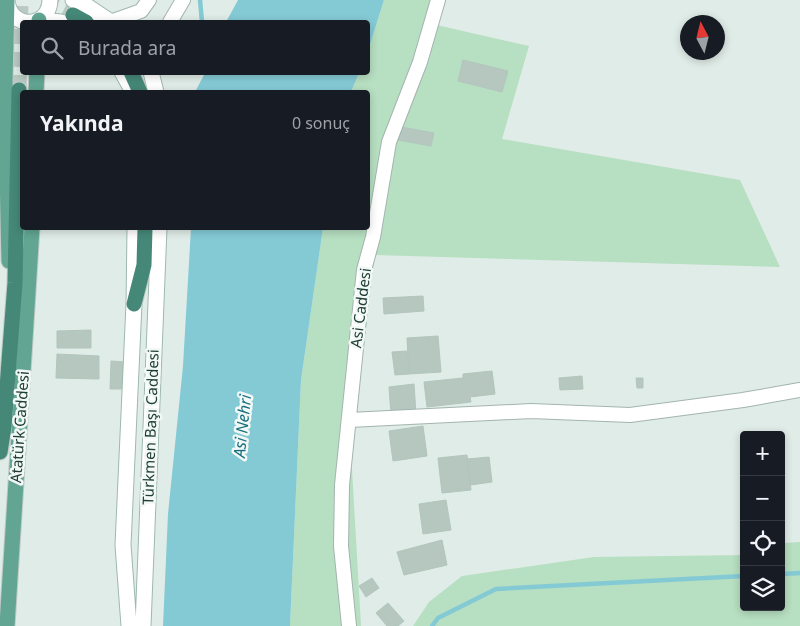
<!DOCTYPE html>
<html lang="tr">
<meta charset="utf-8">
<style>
:root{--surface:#171b24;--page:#242831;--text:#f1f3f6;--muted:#9ea1a6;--line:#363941}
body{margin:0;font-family:"Noto Sans",sans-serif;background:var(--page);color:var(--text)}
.controls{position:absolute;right:15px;bottom:15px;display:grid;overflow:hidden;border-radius:5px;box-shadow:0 2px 8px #0003}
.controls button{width:45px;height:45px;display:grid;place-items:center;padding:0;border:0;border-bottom:1px solid var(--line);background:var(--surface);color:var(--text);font:25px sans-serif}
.compass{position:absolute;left:680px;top:15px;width:45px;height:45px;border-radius:50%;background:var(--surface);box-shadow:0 2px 8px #0003;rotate:353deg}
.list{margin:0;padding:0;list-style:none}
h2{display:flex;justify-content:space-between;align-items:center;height:65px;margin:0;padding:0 20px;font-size:21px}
h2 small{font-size:16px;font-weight:400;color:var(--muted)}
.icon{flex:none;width:28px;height:28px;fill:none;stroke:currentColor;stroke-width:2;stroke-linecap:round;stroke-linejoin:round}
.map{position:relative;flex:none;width:800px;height:626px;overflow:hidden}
.search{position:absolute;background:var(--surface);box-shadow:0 2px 8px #0003;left:20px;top:20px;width:350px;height:55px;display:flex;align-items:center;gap:12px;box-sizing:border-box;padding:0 18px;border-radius:5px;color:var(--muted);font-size:19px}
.panel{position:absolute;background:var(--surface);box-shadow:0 2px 8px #0003;left:20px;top:90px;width:350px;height:140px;border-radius:5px}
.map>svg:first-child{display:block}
.green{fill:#b7dfc1}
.water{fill:#84cad5}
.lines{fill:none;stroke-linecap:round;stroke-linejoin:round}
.stream{stroke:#84cad5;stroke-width:4.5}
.building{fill:#b5c7bf;stroke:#b2c6bd}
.trunk-tunnel{stroke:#bac9c3;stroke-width:15;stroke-dasharray:15 8;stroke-linecap:butt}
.minor-casing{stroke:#a3b4ae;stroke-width:16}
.secondary-casing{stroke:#9eb9af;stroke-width:17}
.primary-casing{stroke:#c1c9c6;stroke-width:17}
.trunk-casing{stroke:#c1c9c6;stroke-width:17}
.minor{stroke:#fff;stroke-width:14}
.secondary{stroke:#fff;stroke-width:15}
.primary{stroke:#61a592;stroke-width:15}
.trunk{stroke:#458878;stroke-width:15}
.labels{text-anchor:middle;stroke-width:5;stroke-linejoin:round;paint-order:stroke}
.street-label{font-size:15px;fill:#203e35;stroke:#f1f8f5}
.water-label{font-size:16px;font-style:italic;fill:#166e7e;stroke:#f1f8f5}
</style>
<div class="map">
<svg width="800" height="626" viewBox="0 0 800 626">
<rect width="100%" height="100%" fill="#e0ece7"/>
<path class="green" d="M384,0H439L432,24L529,46L502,139L740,180L780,267L375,255L351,452L361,626H290L301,380L323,228H368V92H351L359,73L368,72V51Z
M800,542V626H413L429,602L462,576L594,557L744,555V607H781V555L785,554V543Z"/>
<path class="water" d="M238,0H384L368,51V22H226Z
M205,73V72L359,73L351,92H195Z
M191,228H323L301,380L290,626H163L168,514L183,366Z"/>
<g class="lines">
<path class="stream" d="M200,0L202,22
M781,574L800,573
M432,626L438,618L496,589L744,576"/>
</g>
<path class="building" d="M463,60L508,71L502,92L458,81Z
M401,127L434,133L431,146L398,140Z
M423,296L424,311L384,314L383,298Z
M91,330V348H57V331Z
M438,336L441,372L409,374L407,338Z
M408,351L409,374L395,375L392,352Z
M57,354L99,356V379L56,378Z
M111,361L126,362L125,389H110Z
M492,371L495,394L470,397L471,402L427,407L424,382L463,378V374Z
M582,376L583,389L560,390L559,378Z
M636,378H643V388H637Z
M414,384L416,414L391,415L389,387Z
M423,426L427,456L393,461L389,431Z
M467,455L471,490L442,493L438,458Z
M489,457L492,482L470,485L467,459Z
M446,500L451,530L423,534L419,504Z
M442,540L447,565L404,575L397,552Z
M372,578L379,588L366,597L359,586Z
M388,603L404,621L398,626H387L376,613Z"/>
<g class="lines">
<path class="trunk-tunnel" d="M43,0L73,15
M19,90L21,0"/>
<defs>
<path id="minor" d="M110,22L141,11L149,0
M170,22L183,0
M349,420L531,411L630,415L743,400L800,390
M349,626L341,546L342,485L364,270L373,237L389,142L420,62L438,0"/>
<path id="secondary" d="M7,0C9,29 49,30 50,0
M73,0L81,2L111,22
M39,20L61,22
M122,72L133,92
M151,72L156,92
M129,626L123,545L134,304L135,228
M143,626L159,228"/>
<path id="primary" d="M7,0L5,79L9,261
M39,22V20
M36,92L37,72
M7,626L32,228"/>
<path id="trunk" d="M73,15L86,22
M131,72L140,92
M134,304L144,265L145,228
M0,452L4,427L15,283L19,90"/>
</defs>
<use href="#minor" class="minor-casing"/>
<use href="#secondary" class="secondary-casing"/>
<use href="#primary" class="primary-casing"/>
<use href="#trunk" class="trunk-casing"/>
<use href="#minor" class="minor"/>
<use href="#secondary" class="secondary"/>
<use href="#primary" class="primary"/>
<use href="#trunk" class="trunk"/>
</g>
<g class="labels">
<g class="street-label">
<text transform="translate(361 308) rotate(-83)" y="5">Asi Caddesi</text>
<text transform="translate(20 427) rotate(-86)" y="5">Atatürk Caddesi</text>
<text transform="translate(151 427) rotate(-88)" y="5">Türkmen Başı Caddesi</text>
</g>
<g class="water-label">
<text transform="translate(242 426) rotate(-84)" y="6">Asi Nehri</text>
</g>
</g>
</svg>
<div class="controls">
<button>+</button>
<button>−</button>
<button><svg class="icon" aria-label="locate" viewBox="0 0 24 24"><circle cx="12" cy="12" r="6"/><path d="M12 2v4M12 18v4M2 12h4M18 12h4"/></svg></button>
<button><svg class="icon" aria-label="layers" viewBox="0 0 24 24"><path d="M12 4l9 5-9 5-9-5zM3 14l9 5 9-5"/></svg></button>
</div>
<svg class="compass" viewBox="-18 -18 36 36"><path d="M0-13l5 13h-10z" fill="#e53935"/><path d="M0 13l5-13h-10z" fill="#9ea1a6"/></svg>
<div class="search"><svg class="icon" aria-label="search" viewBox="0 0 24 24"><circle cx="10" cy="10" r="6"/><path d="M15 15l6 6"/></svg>Burada ara</div>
<section class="panel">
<h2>Yakında<small>0 sonuç</small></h2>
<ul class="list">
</ul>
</section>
</div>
